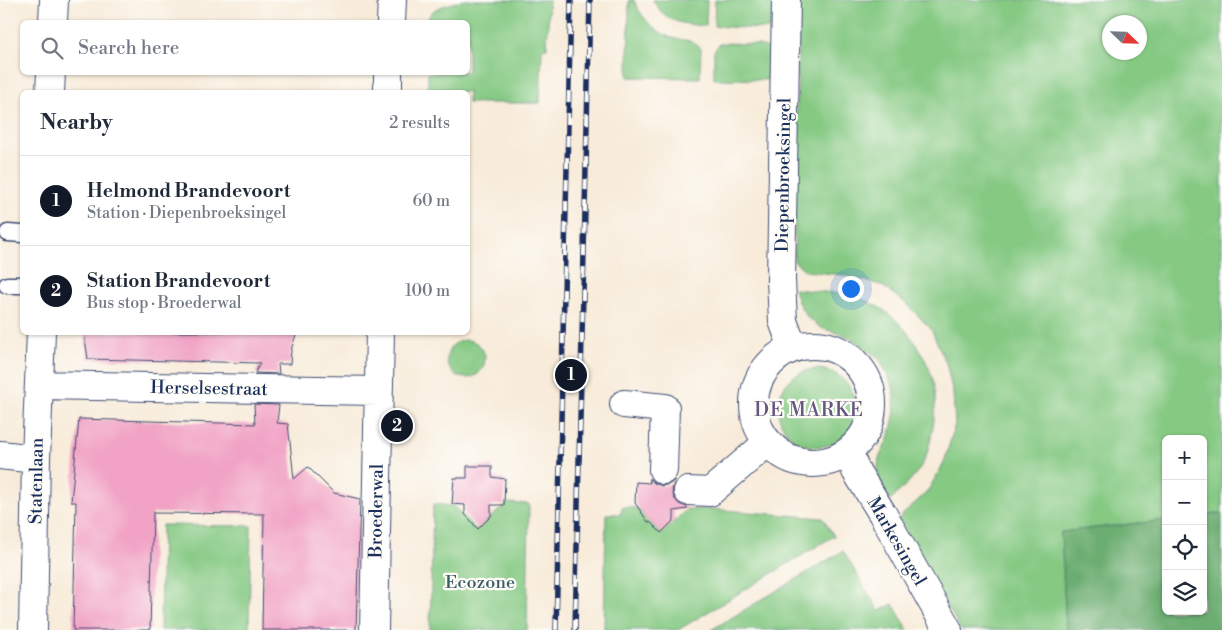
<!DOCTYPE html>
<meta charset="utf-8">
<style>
:root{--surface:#fff;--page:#f2f2f3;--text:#1f2937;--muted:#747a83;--line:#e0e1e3;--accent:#111827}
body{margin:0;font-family:"Libre Bodoni",serif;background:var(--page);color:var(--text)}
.controls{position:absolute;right:15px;bottom:15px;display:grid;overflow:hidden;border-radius:8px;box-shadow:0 1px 4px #0004}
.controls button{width:45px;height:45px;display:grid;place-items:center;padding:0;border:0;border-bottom:1px solid var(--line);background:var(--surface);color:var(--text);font:25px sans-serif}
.compass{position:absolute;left:1102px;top:15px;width:45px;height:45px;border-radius:50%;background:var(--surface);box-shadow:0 1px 4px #0004;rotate:113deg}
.you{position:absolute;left:850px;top:288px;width:18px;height:18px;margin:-12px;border:4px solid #fff;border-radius:50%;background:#1a73e8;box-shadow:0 0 0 8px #1a73e833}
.badge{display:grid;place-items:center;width:32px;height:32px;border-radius:50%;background:var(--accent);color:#fff;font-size:16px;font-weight:700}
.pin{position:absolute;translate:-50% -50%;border:2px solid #fff;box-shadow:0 1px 5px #0006}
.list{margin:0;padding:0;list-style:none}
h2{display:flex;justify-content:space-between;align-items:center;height:65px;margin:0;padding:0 20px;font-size:21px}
h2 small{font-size:16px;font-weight:400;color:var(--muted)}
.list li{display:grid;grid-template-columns:32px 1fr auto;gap:15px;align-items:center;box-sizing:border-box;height:90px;padding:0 20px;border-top:1px solid var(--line)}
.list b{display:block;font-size:19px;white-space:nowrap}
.list p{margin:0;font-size:16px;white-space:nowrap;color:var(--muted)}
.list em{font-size:16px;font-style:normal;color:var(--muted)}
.icon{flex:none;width:28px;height:28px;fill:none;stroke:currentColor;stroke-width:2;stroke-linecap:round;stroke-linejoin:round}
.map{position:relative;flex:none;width:1222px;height:630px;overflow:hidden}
.search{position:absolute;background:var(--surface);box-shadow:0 1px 4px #0004;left:20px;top:20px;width:450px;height:55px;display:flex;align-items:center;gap:12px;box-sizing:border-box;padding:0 18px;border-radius:8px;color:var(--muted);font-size:19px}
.panel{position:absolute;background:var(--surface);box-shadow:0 1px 4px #0004;left:20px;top:90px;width:450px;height:245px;border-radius:8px}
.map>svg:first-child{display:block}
.green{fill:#85c983;stroke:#507c70;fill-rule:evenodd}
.forest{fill:#6cad71;stroke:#446e68}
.building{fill:#f1a2c5}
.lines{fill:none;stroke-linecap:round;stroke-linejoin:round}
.lane-casing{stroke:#3c4b70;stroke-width:19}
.street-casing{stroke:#3c4b70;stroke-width:30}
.lane{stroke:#fff;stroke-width:16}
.street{stroke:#fff;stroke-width:28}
.rail-casing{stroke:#1b2f5e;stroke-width:5.5}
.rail{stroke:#fdfcf7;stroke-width:4;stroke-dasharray:11;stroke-linecap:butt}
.labels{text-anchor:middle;stroke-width:4.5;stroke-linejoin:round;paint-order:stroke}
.street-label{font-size:18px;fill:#1b2f5e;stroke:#fdfcf7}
.park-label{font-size:18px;fill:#3b5d69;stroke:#fdfcf7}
.neighbourhood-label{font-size:19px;letter-spacing:1px;fill:#665782;stroke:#fdfcf7}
</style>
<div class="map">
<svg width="1222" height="630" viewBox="0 0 1222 630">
<rect width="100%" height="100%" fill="#fdfcf7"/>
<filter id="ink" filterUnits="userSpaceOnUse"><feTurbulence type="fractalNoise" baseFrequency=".02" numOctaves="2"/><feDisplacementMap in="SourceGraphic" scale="10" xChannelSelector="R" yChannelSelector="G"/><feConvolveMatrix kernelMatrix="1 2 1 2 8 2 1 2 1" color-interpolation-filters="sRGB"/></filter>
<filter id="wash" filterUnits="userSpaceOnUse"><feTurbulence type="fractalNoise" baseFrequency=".0096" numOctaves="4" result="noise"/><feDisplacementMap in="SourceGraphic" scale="20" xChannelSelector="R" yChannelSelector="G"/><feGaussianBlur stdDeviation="1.12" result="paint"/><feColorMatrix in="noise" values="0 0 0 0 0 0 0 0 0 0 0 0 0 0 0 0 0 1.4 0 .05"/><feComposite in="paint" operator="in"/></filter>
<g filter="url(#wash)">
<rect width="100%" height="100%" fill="#f8ebd9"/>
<path class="green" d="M464,0H549L547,48L542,49L540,103H468V92H428V73L468,72V22H429V16L434,10L443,6Z
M629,0H634C640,16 653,30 669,37C680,41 696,38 701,49L700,78L628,77Z
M653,0H707L706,26C682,24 665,23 653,0Z
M715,0H775L774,21L768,29H762L714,26Z
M799,0H1222V513L1203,515V439H1166V520L1061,532L1066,630H961L898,519L927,492L944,463L955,424L953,393L946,363L931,329L907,304L881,285L843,275L806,271L794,261ZM1110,22H1140V52H1110Z
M723,43C736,44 764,42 772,51L773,80L714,79V51L719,44Z
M794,289C819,292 850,292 873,304C902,318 932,359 935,392C936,411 933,434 927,453C921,472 904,487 890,500L877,476L879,458L890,435L895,411L893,387L879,358L847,336L821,328L807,317L798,302Z
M447 359a19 19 0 1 1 38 0a19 19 0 1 1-38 0Z
M778 408a39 39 0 1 1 78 0a39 39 0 1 1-78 0Z
M506,503L529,504L527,630H430L433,504L454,506L476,530L503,507H505Z
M622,507L637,508L661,534L687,509H711L823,518L834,536L678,630H604L606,514H621Z
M162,525L251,526L249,630H160Z
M843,551L879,611L893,604L908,630H711Z"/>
<path class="forest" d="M1222,513V630H1066L1061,532L1166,520V611H1203V515Z"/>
<g id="blocks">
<path class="building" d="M84,332H297L291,350L290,364H278L279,374L255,373L260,363L88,359Z
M254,404L279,405L277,423L288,424L294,479L308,467L334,493L360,499L356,630H262L264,514L153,513L150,630H73L76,502H71L79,419L255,424Z
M467,466H492V477L505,479L504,505H491V516L478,529L465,514V505L452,504L454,478H467Z
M649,478L654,483L662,486L670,484L675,480L672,490L674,498L679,504L687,507V509L674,511V520L661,533L650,522H648L635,503L636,482L650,483Z"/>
</g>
</g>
<g filter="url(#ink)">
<use href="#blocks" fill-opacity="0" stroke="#3c4b70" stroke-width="1"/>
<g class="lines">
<defs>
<path id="lane" d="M8,233L22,234
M7,285H22"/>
<path id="street" d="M786,0L781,280L783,321L793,348
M53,22L54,0
M391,22L392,0
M50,92L51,72
M388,92V72
M754 404a59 59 0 1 1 118 0a59 59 0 1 1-118 0Z
M39,385L378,391
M624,404L665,408L663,470
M848,452L856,471L882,513L948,630
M0,455L36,459
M688,491L710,492L768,442
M33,630L36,459L41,332
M374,630L380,332"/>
</defs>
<use href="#lane" class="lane-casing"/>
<use href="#street" class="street-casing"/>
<use href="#lane" class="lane"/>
<use href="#street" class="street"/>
<defs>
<path id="rail" d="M556,630L571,0
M575,630L590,0"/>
</defs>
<use href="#rail" class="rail-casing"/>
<use href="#rail" class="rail"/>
</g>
</g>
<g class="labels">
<g class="street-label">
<text transform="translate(783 175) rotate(-89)" y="6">Diepenbroeksingel</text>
<text transform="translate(209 388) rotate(1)" y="6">Herselsestraat</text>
<text transform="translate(36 481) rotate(-89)" y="6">Statenlaan</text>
<text transform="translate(376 511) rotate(-89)" y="6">Broederwal</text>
<text transform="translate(897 541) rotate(60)" y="6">Markesingel</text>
</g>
<g class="park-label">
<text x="480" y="588">Ecozone</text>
</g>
<g class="neighbourhood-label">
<text x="809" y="416">DE MARKE</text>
</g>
</g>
</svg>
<div class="controls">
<button>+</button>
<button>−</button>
<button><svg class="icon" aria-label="locate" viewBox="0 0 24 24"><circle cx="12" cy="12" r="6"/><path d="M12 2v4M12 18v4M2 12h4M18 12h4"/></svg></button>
<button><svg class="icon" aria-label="layers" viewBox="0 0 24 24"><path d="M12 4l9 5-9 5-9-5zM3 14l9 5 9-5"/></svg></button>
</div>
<svg class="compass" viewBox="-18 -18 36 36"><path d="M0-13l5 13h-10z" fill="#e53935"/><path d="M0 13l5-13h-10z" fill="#747a83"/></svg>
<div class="you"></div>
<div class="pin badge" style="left:571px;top:375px">1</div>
<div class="pin badge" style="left:397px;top:426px">2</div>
<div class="search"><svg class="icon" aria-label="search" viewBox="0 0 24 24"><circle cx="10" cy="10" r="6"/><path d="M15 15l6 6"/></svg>Search here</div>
<section class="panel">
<h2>Nearby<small>2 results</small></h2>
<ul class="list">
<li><span class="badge">1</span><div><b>Helmond Brandevoort</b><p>Station · Diepenbroeksingel</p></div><em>60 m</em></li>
<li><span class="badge">2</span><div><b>Station Brandevoort</b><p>Bus stop · Broederwal</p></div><em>100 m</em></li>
</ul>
</section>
</div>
